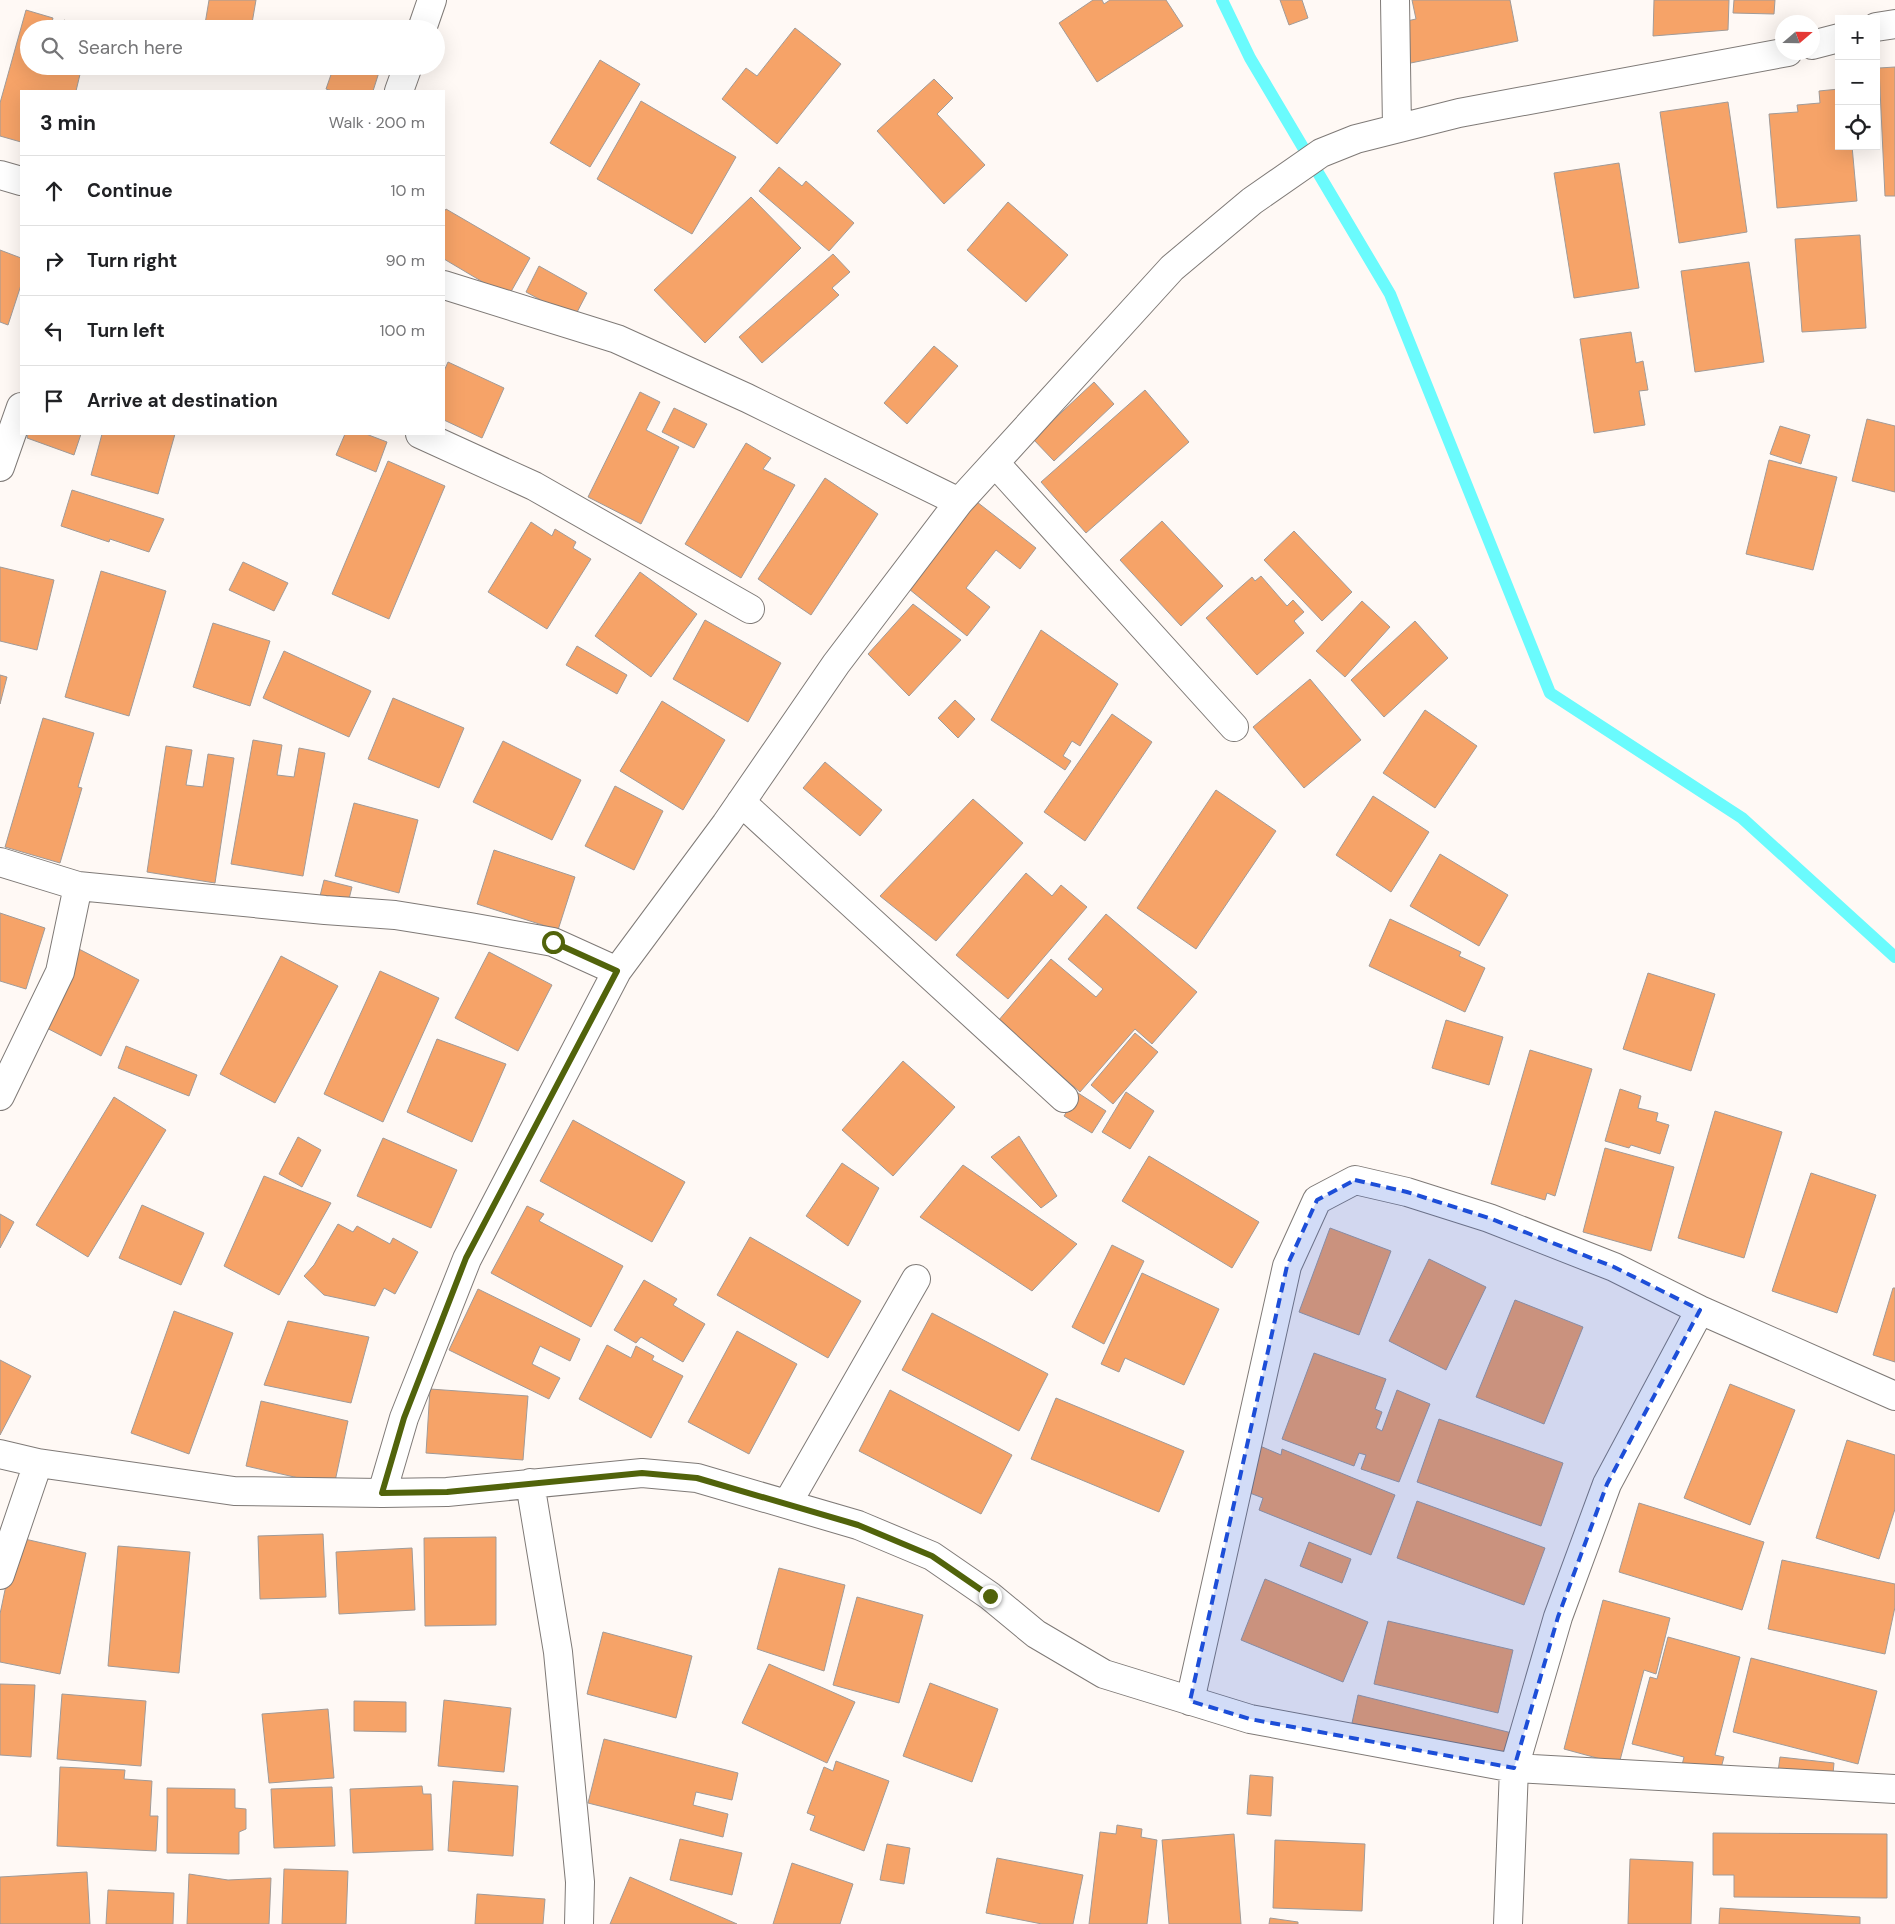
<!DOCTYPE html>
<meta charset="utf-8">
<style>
:root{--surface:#fff;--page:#f2f2f2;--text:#202124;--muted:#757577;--line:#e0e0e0}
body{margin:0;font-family:"DM Sans",sans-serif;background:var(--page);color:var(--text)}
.controls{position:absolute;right:15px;top:15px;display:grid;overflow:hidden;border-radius:0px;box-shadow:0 5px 20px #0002}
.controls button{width:45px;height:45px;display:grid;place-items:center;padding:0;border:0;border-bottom:1px solid var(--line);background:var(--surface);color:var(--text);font:25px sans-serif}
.compass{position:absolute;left:1775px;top:15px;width:45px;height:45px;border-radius:50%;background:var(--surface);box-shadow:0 5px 20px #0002;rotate:70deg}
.stop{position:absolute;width:15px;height:15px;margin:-11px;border:4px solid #51630b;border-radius:50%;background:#fff}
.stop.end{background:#51630b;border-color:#fff;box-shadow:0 1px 5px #0008}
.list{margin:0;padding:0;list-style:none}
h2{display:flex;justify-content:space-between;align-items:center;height:65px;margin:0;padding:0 20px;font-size:21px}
h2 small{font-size:16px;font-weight:400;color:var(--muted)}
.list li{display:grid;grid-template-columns:32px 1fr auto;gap:15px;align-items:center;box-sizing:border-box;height:70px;padding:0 20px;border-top:1px solid var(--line)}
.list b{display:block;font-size:19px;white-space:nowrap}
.list em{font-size:16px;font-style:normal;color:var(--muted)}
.icon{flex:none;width:28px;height:28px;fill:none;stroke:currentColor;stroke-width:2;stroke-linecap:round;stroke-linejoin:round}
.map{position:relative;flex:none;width:1895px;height:1924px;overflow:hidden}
.search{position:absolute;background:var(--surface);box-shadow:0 5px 20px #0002;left:20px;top:20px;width:425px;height:55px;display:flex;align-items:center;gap:12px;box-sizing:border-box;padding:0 18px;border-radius:28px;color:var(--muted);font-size:19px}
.panel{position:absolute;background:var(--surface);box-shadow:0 5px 20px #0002;left:20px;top:90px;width:425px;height:345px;border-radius:0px}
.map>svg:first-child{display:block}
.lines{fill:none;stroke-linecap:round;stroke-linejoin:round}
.stream{stroke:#6afbfd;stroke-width:12}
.building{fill:#f6a368;stroke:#a19b98}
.minor-casing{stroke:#7f7a77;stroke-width:30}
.minor{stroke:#fff;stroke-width:28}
.route{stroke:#51630b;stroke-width:6}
.marked{fill:#1d4ed8;fill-opacity:0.2;stroke:#1d4ed8;stroke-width:4;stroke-dasharray:10 6;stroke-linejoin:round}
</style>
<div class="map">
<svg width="1895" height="1924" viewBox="0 0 1895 1924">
<rect width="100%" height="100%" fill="#fff9f5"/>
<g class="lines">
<path class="stream" d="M1222,0L1250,58L1390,294L1550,693L1742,818L1895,957"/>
</g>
<path class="building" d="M209,0H256L251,29H232L205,24Z
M1093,0H1102L1104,4L1110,0H1166L1183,26L1097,82L1059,23Z
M1280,0H1302L1308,18L1289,25Z
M1412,0H1510L1518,41L1401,65L1393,24L1416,19Z
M1654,0H1729L1728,30L1653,36Z
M1734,0H1775L1774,14L1733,13Z
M26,10L53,18L50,29H29V66H82L76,91H21V142L0,136V103Z
M64,20L90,29H62Z
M795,28L841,64L777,144L722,99L746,68L757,76Z
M600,60L640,84L590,167L550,143Z
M334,66H381L373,91H332L326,89Z
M1895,67V196H1885L1879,68Z
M934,79L953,98L937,114L985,165L944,204L877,131Z
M1839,89V146H1852L1857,201L1777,208L1769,114L1798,112L1797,105L1820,103L1819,91Z
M641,101L736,157L692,234L597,179Z
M1728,102L1747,232L1679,243L1660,112Z
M1619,163L1639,288L1574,298L1554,173Z
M779,167L802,186L806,181L854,223L829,251L759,191Z
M751,197L801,248L705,343L654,290Z
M1008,202L1068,255L1026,302L967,250Z
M446,209L530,258L508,297L444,259V212Z
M1860,235L1866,328L1802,332L1795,239Z
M0,250L21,258V285L8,325L0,322Z
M833,254L850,272L832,288L839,295L762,363L739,337Z
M1749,262L1764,362L1695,372L1681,271Z
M539,266L587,293L574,318L526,292Z
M1631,332L1636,363L1643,361L1648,390L1639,391L1645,425L1594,433L1580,339Z
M934,346L958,366L907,424L884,403Z
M448,362L504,388L482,438L444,420V371Z
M1094,382L1114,404L1054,461L1033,439Z
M1145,390L1189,442L1086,533L1041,482Z
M640,392L660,402L646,430L679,447L641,524L588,497Z
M674,408L707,424L694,448L662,432Z
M1867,419L1895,426V492L1852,481Z
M1780,426L1810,435L1801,464L1770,454Z
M28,434H81L74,455L27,438Z
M102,434H175L158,494L91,475Z
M345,434H366L387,442L376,472L336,455Z
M746,443L771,458L763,469L795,485L741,578L685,544Z
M1769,460L1837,477L1813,570L1746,554Z
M388,461L445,486L389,619L332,594Z
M825,478L878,514L811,615L758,579Z
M72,490L164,519L149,552L110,539L109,542L61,526Z
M977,502L1036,548L1020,569L996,550L966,588L990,607L967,636L909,589Z
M1162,521L1223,586L1181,626L1120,560Z
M531,522L552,536L555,529L576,542L573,548L591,559L547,629L488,592Z
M1294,531L1352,592L1322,621L1264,560Z
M243,562L288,583L274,611L229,590Z
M0,567L54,580L37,650L0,641Z
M101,571L166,591L129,716L65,697Z
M640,572L697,614L651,677L595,636Z
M1261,576L1287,606L1293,600L1304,612L1294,621L1304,633L1257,675L1206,618L1252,577L1255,581Z
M1362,601L1390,627L1345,677L1316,651Z
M913,604L961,640L909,696L868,654Z
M705,620L781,663L748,722L673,679Z
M1415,621L1448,658L1384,717L1351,680Z
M213,623L270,641L250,706L193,687Z
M1041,630L1118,684L1080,746L1072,741L1063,756L1071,761L1065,770L991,720Z
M577,646L627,675L617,694L566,665Z
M284,651L371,691L349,737L263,698Z
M0,675L7,677L0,704Z
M1310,679L1361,740L1304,788L1253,727Z
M393,698L464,728L439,788L368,759Z
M955,700L975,719L958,738L938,718Z
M662,701L725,740L683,810L620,771Z
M1425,710L1477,746L1435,808L1383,773Z
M1112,714L1152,742L1085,841L1044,812Z
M43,718L94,733L78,787L82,788L60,863L5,847Z
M253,740L282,745L277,775L294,777L299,748L325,753L303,876L231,864Z
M503,741L581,780L552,840L473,802Z
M166,746L192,750L186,785L203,787L208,754L234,758L215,883L147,872Z
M825,762L882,810L860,836L803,788Z
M615,786L663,811L634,870L585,846Z
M1216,790L1276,831L1196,949L1137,908Z
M1373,796L1429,832L1391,892L1336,855Z
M973,799L1023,843L936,941L880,896Z
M354,803L418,820L399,893L335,876Z
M494,850L575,877L558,930L477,904Z
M1440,854L1508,895L1479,946L1410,906Z
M1026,873L1052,896L1061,885L1087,907L1008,999L956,955Z
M324,880L352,887L348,903L320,896Z
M0,913L45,928L26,989L0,981Z
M1106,914L1197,992L1152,1044L1135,1029L1080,1092L998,1021L1051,959L1096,997L1103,989L1068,959Z
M1390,919L1461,952L1459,956L1485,968L1465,1012L1369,966Z
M75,947L139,980L101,1056L37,1023Z
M489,952L552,985L518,1051L455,1018Z
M281,956L338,986L275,1103L220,1074Z
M380,971L439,998L383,1122L324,1094Z
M1648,973L1715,994L1691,1071L1623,1049Z
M1446,1020L1503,1037L1489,1085L1432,1068Z
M1135,1033L1158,1052L1113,1104L1091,1085Z
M437,1039L506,1064L472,1142L407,1112Z
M126,1046L197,1075L189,1096L118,1068Z
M1530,1050L1592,1069L1555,1196L1547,1193L1545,1200L1491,1184Z
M903,1061L955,1107L893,1176L842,1130Z
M1620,1089L1641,1096L1638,1108L1658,1113L1656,1121L1669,1125L1660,1154L1631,1145L1629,1148L1605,1141Z
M1126,1092L1154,1111L1130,1149L1102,1132Z
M1078,1093L1106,1111L1092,1133L1064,1116Z
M114,1097L166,1130L88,1257L36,1225Z
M1715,1111L1782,1132L1744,1258L1678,1238Z
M573,1120L685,1182L652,1242L540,1181Z
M1019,1136L1057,1196L1041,1208L991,1157Z
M298,1137L321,1150L302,1187L279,1174Z
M383,1138L457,1170L431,1228L357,1196Z
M1605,1148L1674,1167L1651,1251L1583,1232Z
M1149,1156L1259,1222L1232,1268L1122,1201Z
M842,1163L879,1188L848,1246L806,1216Z
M963,1165L1077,1244L1032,1291L920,1217Z
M1811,1173L1876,1195L1837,1313L1772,1291Z
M264,1176L331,1203L279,1295L224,1266Z
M142,1205L204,1233L181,1285L119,1258Z
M527,1206L544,1214L539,1221L623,1266L591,1327L491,1273Z
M0,1214L14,1222L0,1248Z
M338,1224L353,1232L357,1226L390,1244L393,1238L418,1252L395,1294L384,1288L375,1306L324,1295L304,1276L314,1265Z
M1330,1228L1391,1251L1359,1335L1299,1312Z
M750,1237L861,1301L828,1358L717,1295Z
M1112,1245L1144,1261L1104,1344L1072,1327Z
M1429,1259L1486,1287L1446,1370L1389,1341Z
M1142,1273L1219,1309L1184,1385L1125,1358L1119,1372L1101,1364Z
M644,1280L677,1299L673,1305L705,1324L683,1362L641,1337L636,1343L614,1330Z
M1893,1288H1895V1362L1873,1355Z
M478,1289L580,1339L570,1361L540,1346L532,1364L560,1378L549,1399L449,1350Z
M1515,1300L1583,1327L1544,1424L1476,1397Z
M174,1311L233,1333L189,1454L131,1433Z
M932,1313L1048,1374L1019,1431L902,1370Z
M288,1321L369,1337L351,1403L264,1385Z
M737,1331L797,1364L749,1454L688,1422Z
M607,1345L631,1358L636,1346L654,1356L652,1360L683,1376L651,1438L579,1399Z
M1314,1353L1386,1379L1375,1409L1382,1412L1376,1428L1382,1431L1397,1390L1430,1404L1399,1482L1361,1469L1366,1455L1359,1453L1354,1466L1282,1439Z
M0,1360L31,1376L0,1435Z
M1730,1384L1795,1410L1750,1525L1684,1498Z
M430,1389L528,1396L523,1460L426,1453Z
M890,1390L1012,1455L981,1514L859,1451Z
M1056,1398L1184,1451L1159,1512L1031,1459Z
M261,1401L348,1421L334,1486L246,1466Z
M1439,1419L1563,1463L1541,1526L1417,1482Z
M1847,1440L1895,1455V1509L1879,1559L1816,1538Z
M1260,1446L1281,1455L1282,1449L1395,1495L1371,1555L1259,1510L1263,1498L1242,1490Z
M1417,1501L1545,1548L1524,1605L1397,1558Z
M1639,1503L1764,1542L1742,1610L1619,1572Z
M323,1534L326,1597L260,1599L258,1536Z
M16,1537L86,1553L60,1674L0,1662V1614Z
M496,1537V1625L425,1626L424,1538Z
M1309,1542L1351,1559L1342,1583L1300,1566Z
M118,1546L190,1552L179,1673L108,1666Z
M412,1548L415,1610L339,1614L336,1552Z
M1782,1560L1895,1584V1607L1885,1654L1768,1629Z
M779,1568L845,1585L824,1671L757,1649Z
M1265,1579L1368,1622L1343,1682L1241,1640Z
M857,1597L923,1615L899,1703L833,1685Z
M1603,1600L1670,1618L1656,1674L1644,1670L1619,1764L1564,1749Z
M1388,1621L1513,1650L1498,1713L1374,1684Z
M603,1632L692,1656L676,1718L587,1694Z
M1668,1637L1740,1657L1715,1755L1724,1757L1717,1783L1680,1773L1684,1757L1632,1744L1650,1677L1657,1679Z
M1751,1658L1877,1691L1858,1764L1733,1732Z
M769,1664L855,1702L827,1763L742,1723Z
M930,1683L998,1709L972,1782L903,1756Z
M0,1684L35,1685L31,1757L0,1755Z
M62,1694L146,1701L141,1766L57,1759Z
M1358,1695L1512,1733L1506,1760L1352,1723Z
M444,1700L511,1708L504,1772L438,1766Z
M354,1701L406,1702V1732L354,1731Z
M328,1709L334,1778L269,1783L262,1714Z
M604,1739L738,1773L732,1800L696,1792L693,1805L728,1814L723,1837L588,1803Z
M1780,1757L1834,1763L1832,1785L1777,1779Z
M836,1761L889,1781L864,1851L810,1830L815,1816L807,1813L824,1767L833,1771Z
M60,1767L125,1770L124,1779L152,1781L150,1816H158L156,1851L57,1846Z
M1250,1775L1273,1777L1271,1816L1247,1814Z
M453,1781L518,1786L513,1856L448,1851Z
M422,1786L423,1794H431L433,1850L353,1853L350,1789Z
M332,1787L335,1846L274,1848L271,1789Z
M167,1788L235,1789V1808L246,1809V1829L239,1832V1854L167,1853Z
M1117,1825L1142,1829L1141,1837L1157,1840L1147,1924H1089L1100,1832L1116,1834Z
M1713,1833L1887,1834V1898L1734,1897V1875H1713Z
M1234,1834L1241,1924H1169L1162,1840Z
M680,1839L742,1853L732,1895L670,1880Z
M1275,1840L1365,1844L1362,1911L1273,1908Z
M887,1844L910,1848L904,1884L880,1880Z
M997,1858L1083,1875L1073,1924H1042L986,1913Z
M1630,1859L1693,1862L1691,1924H1628Z
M792,1863L853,1884L840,1924H773Z
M284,1869L348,1871L346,1924H282Z
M87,1872L90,1924H0V1877Z
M189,1874L228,1880L271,1878L269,1924H187Z
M630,1877L737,1924H610Z
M108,1890L174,1893L173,1924H106Z
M477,1894L545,1899L543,1924H475Z
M1720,1908L1860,1917V1924H1719Z
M1270,1918L1298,1922V1924H1269Z"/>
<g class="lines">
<defs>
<path id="minor" d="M1395,0L1397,128
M1876,27L1895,24
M422,29L432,0
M1812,45L1839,38
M399,91L408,66
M0,175L21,181
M444,285L617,339L747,398L959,502
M420,434L534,486L750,609
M996,464L1234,727
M0,467L21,407
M741,802L1064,1098
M0,862L78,886L325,910L395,915L470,927L553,942L617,971
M0,1096L60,972L78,886
M0,1454L38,1463L234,1491L382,1493L447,1492L642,1473L697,1478L858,1525L932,1556L990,1596L1036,1634L1104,1674L1250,1719L1514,1768L1895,1789
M530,1483L558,1652L580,1882L579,1924
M382,1493L404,1418L467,1259L617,971L726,824L836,664L959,502L1172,268L1252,201L1321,153L1356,139L1459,113L1788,52
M787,1504L916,1279
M0,1575L38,1463
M1190,1701L1287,1266L1317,1200L1355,1180L1407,1192L1489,1218L1614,1267L1700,1310L1895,1396
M1508,1924L1514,1768L1558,1617L1607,1484L1700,1310"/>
</defs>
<use href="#minor" class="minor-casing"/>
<use href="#minor" class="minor"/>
</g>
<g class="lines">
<path class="route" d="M553,942L617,971L466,1258L404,1418L382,1493L447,1492L642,1473L697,1478L858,1525L932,1556L990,1596"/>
</g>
<path class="marked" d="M1355,1180L1407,1192L1489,1218L1614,1267L1700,1310L1607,1484L1558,1617L1514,1768L1250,1719L1190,1701L1287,1266L1317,1200Z"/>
</svg>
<div class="controls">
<button>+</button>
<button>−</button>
<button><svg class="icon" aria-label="locate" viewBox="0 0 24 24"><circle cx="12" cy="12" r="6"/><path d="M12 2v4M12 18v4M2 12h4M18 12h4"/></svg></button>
</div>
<svg class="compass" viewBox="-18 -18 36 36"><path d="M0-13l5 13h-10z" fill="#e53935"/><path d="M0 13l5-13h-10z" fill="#757577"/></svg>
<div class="stop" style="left:553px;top:942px"></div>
<div class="stop end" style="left:990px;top:1596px"></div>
<div class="search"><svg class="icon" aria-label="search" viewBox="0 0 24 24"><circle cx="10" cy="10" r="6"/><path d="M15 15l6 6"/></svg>Search here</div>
<section class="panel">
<h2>3 min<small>Walk · 200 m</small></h2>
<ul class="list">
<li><svg class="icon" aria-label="ahead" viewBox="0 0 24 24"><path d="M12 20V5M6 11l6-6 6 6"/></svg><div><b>Continue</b></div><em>10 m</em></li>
<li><svg class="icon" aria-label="right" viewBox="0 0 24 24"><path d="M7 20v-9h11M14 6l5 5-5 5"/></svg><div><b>Turn right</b></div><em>90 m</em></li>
<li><svg class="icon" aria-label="left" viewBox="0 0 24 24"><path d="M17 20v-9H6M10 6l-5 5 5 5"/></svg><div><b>Turn left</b></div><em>100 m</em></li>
<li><svg class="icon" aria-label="arrive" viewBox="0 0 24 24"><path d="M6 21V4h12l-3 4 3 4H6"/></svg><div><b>Arrive at destination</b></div></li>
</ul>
</section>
</div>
